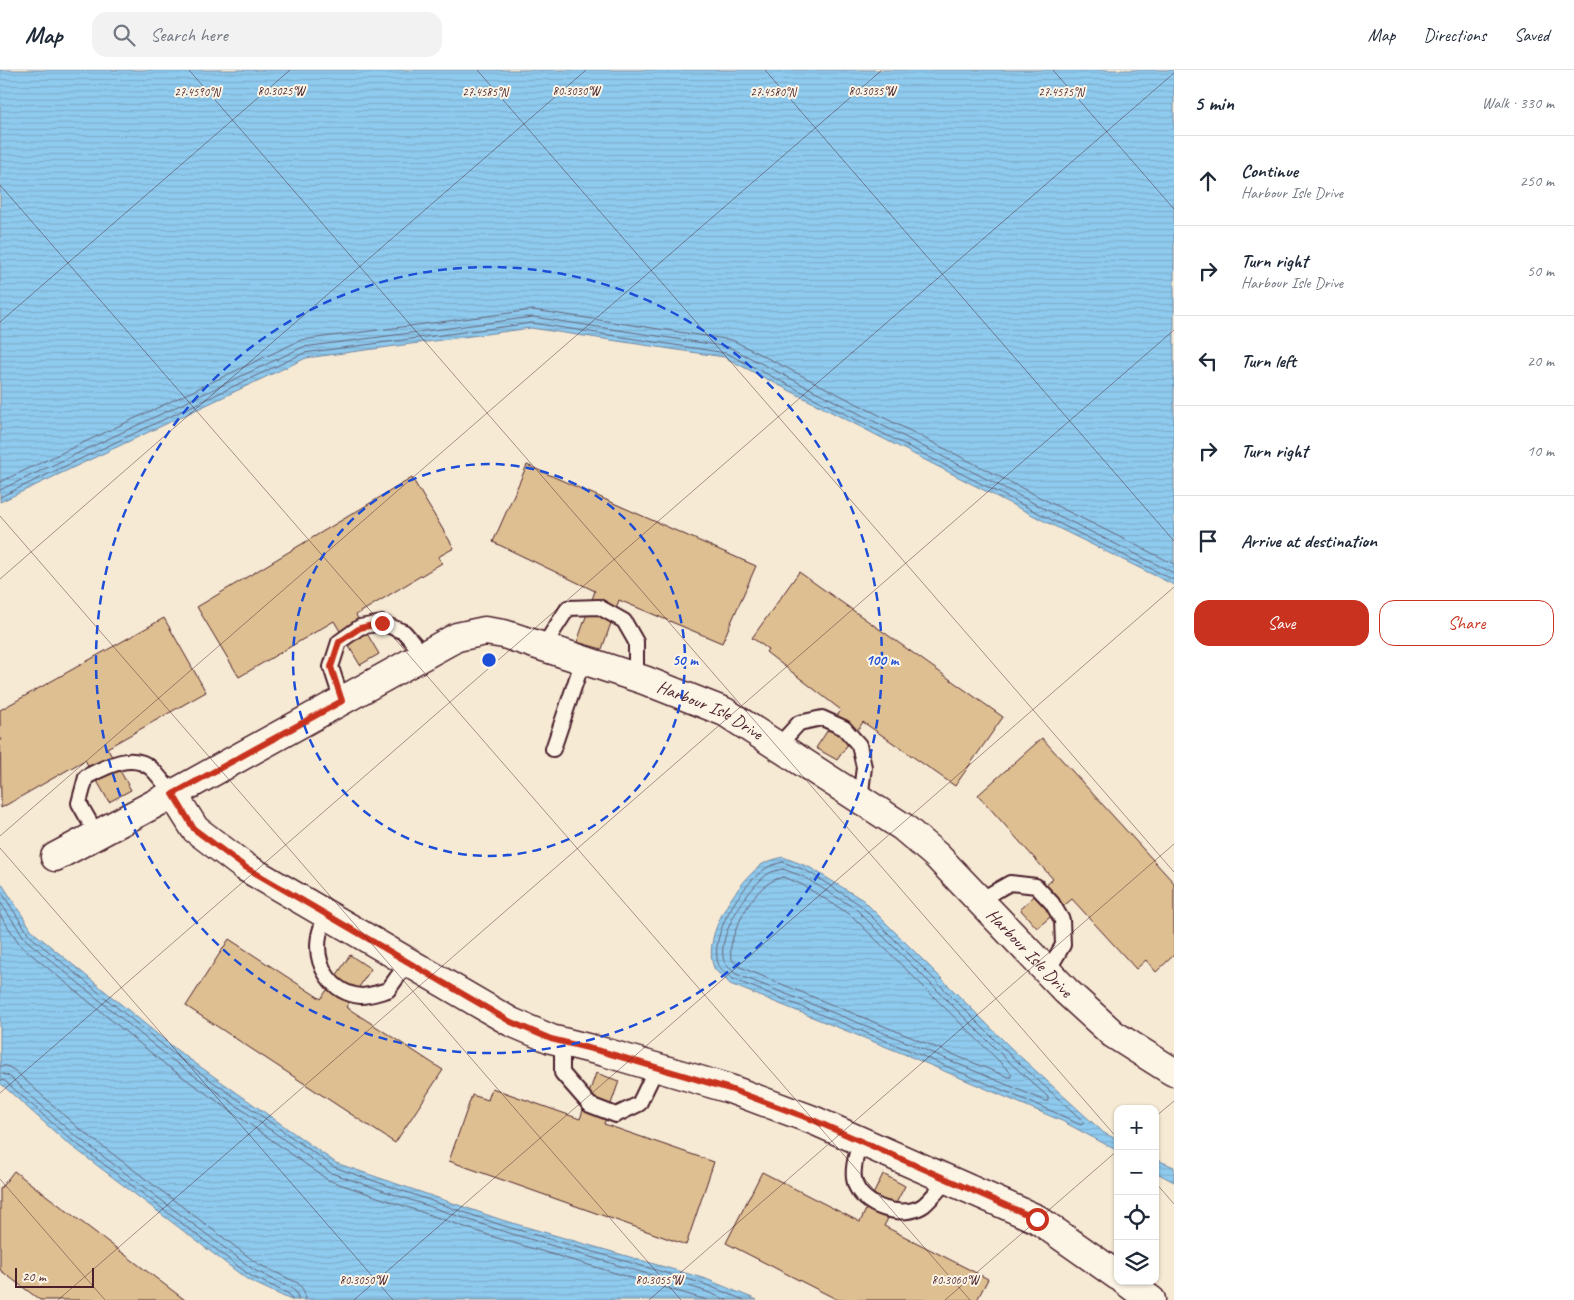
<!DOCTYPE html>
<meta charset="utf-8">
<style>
:root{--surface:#fff;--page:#f2f2f3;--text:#1f2937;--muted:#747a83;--line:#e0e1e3;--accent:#c8321e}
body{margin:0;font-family:Caveat,sans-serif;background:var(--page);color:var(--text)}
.controls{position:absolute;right:15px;bottom:15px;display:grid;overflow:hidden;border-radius:10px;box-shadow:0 1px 4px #0004}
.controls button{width:45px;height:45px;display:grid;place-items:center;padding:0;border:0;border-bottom:1px solid var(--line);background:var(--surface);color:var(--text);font:25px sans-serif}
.scale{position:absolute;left:15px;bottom:12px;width:79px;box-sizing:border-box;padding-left:5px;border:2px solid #4a1f2b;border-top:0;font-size:14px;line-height:18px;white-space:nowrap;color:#4a1f2b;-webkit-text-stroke:4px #fcf5e5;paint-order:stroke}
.stop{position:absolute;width:15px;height:15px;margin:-11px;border:4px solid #c8321e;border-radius:50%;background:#fff}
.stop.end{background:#c8321e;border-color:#fff;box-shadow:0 1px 5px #0008}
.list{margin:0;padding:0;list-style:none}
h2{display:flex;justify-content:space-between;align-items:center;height:65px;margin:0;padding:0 20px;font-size:21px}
h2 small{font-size:16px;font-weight:400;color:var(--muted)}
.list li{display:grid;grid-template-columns:32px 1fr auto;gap:15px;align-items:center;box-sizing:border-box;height:90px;padding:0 20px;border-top:1px solid var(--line)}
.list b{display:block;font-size:19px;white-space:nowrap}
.list p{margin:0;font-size:16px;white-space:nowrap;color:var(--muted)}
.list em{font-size:16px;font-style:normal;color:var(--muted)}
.actions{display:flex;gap:10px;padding:15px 20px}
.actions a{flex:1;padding:11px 0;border:1px solid var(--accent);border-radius:15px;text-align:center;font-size:18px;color:var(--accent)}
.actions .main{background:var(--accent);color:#fff}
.icon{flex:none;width:28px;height:28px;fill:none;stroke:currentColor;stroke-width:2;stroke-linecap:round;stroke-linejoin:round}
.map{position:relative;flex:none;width:1174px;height:1230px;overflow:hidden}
header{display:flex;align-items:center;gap:30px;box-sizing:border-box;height:70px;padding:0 25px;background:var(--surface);border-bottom:1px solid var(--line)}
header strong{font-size:24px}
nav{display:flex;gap:28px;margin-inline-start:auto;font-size:18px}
.search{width:350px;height:45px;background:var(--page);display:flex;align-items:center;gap:12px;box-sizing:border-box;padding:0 18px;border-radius:15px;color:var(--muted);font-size:19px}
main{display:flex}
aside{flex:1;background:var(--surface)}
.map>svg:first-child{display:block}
.water{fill:url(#water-rules);stroke:#7386a1}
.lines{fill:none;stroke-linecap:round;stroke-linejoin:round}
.shore{stroke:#666479;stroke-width:1}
.building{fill:#debf91;stroke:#4a1f2b}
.service-casing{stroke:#4a1f2b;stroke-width:18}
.minor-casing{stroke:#4a1f2b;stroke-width:31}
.service{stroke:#fcf5e5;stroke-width:14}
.minor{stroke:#fcf5e5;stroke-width:28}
.route{stroke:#c8321e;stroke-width:6}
.ticks{fill:none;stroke:#4a1f2b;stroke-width:1;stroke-opacity:0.45}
.ring{fill:none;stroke:#1d4ed8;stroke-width:2.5;stroke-dasharray:9 6}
.labels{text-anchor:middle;stroke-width:4;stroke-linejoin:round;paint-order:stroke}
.street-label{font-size:18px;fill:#4a1f2b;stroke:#fcf5e5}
.ticks-label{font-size:12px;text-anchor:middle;fill:#4a1f2b;stroke:#fcf5e5;stroke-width:4;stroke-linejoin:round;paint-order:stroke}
.centre{fill:#1d4ed8;stroke:#fcf5e5;stroke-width:2.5}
.ring-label{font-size:15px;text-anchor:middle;font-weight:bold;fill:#1d4ed8;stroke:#fcf5e5;stroke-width:4;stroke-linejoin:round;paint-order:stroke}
</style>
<header>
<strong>Map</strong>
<div class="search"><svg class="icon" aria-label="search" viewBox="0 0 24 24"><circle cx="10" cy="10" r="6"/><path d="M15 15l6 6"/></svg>Search here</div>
<nav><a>Map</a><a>Directions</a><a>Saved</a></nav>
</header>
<main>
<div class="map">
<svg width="1174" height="1230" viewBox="0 0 1174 1230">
<defs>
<pattern id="water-rules" width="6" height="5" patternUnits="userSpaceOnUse" patternTransform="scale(1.25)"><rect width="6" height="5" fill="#8fcbef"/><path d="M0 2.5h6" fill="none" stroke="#7daecd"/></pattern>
</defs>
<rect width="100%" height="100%" fill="#f6ead4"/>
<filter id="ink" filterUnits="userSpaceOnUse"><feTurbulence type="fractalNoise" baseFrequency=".02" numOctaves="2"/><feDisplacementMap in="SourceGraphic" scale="10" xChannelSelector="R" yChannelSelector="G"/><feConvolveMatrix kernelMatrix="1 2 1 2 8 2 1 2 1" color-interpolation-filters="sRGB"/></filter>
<g filter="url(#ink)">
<path class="water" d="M0,0H1174V515L1048,453L724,287L531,258L306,288L0,432Z
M783,787L809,797L863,830L1013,980L1104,1063L1118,1070V1081L1062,1051L904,984L730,914C726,909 717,903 714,898C701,865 737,814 761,795C767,791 776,789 783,787Z
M0,811L33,862L178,981L336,1093L502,1150L706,1209L757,1230H291L248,1210L65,1071L0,1013Z
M1155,1089L1174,1097V1112L1155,1102Z"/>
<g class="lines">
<path class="shore" d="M0,412L301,270L533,240L732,270L1057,436L1174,494
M0,420L303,277L533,247L729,277L1053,443L1174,503
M0,427L304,283L532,253L726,283L1050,449L1174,510
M783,792L807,801L859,834L1009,984L1083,1051V1054L1080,1055L1063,1046L906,979L733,909C729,905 721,900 719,896C707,867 742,814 765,799C770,795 777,794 783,792Z
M783,799L804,807L856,839L1005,988L1048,1027V1031H1045L909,973L736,904C733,901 727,897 725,893C713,870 749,816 768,804C772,801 779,800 783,799Z
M783,807L801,814L851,845L1011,1003V1007H1008L740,897C738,895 733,892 732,889C725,874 745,839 754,827C761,818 772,809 783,807Z
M0,820L30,866L175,985L334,1097L501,1155L704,1214L744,1230
M0,832L26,870L171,989L331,1103L499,1160L702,1220L727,1230
M0,845L21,876L166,995L328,1110L497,1168L707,1230
M0,996H7L14,1000L77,1057L258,1194L298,1213L304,1221L305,1230
M0,1003L9,1006L72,1063L254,1200L293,1219L297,1224L298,1230
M0,1010L5,1011L68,1067L251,1206L289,1224L292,1230"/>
</g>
<path class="building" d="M527,395L756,496L722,573L619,530L602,579L577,572L595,521L493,472Z
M412,408L454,478L438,487L442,493L356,545L379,584L360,595L334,551L239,607L197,537Z
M799,502L1003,647L955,716L863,652L837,690L816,678L841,640L766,582L768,579L752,568Z
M164,548L206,622L107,678L131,720L109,732L85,690L1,738L0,640Z
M1042,668L1174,813V885L1156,902L1146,890L1136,899L1072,829L1037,858L1020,839L1053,809L978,725Z
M229,869L321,929L350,885L371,899L346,937L443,1000L395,1073L186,936Z
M596,1003L619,1011L604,1054L714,1092L686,1175L449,1091L472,1025L488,1030L492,1018L580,1049Z
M14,1101L185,1230H40L0,1200V1119Z
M762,1102L860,1152L883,1104L905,1116L884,1156L988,1209L977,1230H838L726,1173Z"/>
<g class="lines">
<defs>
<path id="service" d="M543,577L568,538L599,537L624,551L636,572V607
M342,631L331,597L339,572L360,557L382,553L404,562L424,585
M778,676L799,653L822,648L844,658L859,675L864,697L860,730
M553,679L583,590
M97,765L79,733L86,707C105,697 133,681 152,699C160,707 166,716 173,724
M980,830L1010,813L1036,816L1052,833L1062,850L1063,875L1047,902
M326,844C324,851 320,859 319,866C314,895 331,923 361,926C369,926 380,922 388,920L408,892
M562,972V1003L590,1035L616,1045L639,1034L657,997
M860,1071C857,1084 851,1100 855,1113C862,1137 904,1150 924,1135C932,1128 940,1118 947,1110"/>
<g id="minor">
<path d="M173,724L195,759L245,797L511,952L551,969L604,982L730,1019L813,1050L1037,1149L1118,1206"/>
<path id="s1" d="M55,787L173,724L457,567L485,561L504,564L644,610L725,642L903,757L937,786L1066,921L1113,964L1167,998L1174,1002"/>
<path d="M1125,1211L1151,1230"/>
</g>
</defs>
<use href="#service" class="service-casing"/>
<use href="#minor" class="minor-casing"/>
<use href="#service" class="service"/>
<use href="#minor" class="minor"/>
</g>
</g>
<g class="lines" filter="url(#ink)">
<path class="route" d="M382,553L360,558L339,572L331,597L342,631L173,724L194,759L245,797L511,952L551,969L604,982L730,1019L813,1050L1037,1149"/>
</g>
<path class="ticks" d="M189,0L1118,1069M477,0L1174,802M765,0L1174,471M1053,0L1174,139M0,115L970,1230M0,252L290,0M0,446L681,1230M0,509L586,0M0,766L882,0M0,778L393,1230M0,1023L1174,3M1155,1047L1174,1031M0,1109L105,1230M1155,1112L1174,1134M58,1230L1174,260M354,1230L1174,517M649,1230L1174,774M945,1230L1118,1080"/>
<g class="ring">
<circle cx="489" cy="590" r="196"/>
<circle cx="489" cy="590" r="393"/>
</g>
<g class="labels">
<g class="street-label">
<text dy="6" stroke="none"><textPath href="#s1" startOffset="726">Harbour Isle Drive</textPath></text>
<text dy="6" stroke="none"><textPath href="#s1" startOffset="1131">Harbour Isle Drive</textPath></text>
</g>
</g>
<g class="ticks-label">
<text x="281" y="25">80.3025°W</text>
<text x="576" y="25">80.3030°W</text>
<text x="872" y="25">80.3035°W</text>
<text x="1061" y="26">27.4575°N</text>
<text x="197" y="26">27.4590°N</text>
<text x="485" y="26">27.4585°N</text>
<text x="773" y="26">27.4580°N</text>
<text x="363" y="1214">80.3050°W</text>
<text x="659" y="1214">80.3055°W</text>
<text x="955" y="1214">80.3060°W</text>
</g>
<circle cx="489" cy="590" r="8" class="centre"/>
<g class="ring-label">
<text x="685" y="595">50 m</text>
<text x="882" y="595">100 m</text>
</g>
</svg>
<div class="controls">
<button>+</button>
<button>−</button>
<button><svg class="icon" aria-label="locate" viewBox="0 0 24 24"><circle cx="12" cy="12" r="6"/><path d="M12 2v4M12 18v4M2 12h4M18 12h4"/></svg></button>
<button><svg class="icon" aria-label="layers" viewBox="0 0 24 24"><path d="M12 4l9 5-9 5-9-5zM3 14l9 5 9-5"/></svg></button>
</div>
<div class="scale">20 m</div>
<div class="stop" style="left:1037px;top:1149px"></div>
<div class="stop end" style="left:382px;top:553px"></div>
</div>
<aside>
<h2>5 min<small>Walk · 330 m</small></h2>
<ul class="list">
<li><svg class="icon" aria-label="ahead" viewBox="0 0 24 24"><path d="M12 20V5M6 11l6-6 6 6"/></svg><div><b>Continue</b><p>Harbour Isle Drive</p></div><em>250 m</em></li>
<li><svg class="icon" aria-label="right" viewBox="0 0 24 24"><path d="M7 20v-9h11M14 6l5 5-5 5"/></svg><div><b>Turn right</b><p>Harbour Isle Drive</p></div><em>50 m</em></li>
<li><svg class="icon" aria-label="left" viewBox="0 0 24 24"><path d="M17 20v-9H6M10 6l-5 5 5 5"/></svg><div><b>Turn left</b></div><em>20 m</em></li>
<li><svg class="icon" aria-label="right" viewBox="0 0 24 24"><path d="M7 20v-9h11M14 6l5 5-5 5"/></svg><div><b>Turn right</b></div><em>10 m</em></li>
<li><svg class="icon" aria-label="arrive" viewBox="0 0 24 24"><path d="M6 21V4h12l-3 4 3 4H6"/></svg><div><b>Arrive at destination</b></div></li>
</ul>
<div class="actions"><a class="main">Save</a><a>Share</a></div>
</aside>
</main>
